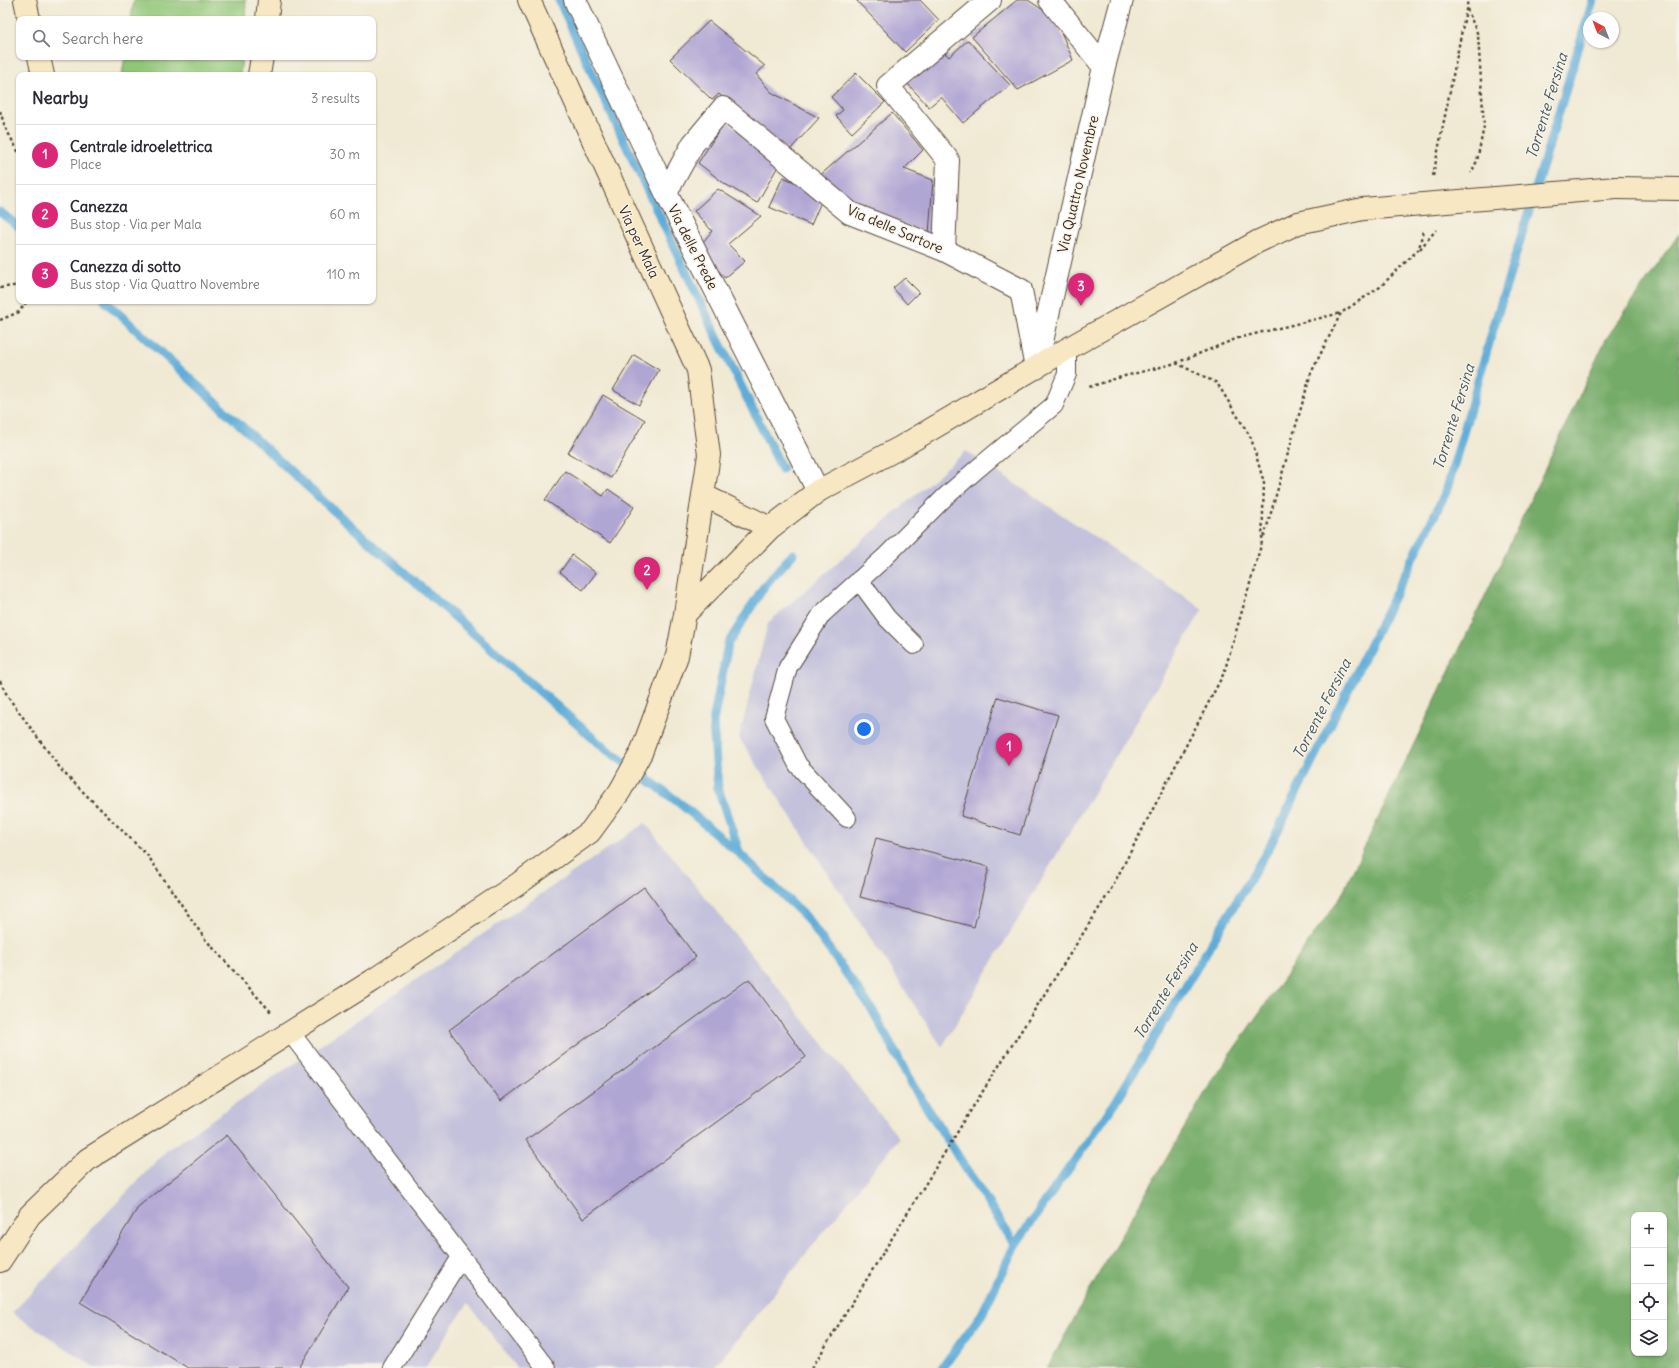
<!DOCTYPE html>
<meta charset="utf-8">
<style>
:root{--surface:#fff;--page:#f2f2f3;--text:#2b2b33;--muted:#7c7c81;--line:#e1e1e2;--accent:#db2777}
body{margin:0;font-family:Delius,sans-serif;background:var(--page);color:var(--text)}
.controls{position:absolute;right:12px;bottom:12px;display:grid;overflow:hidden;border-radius:8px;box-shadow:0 1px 3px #0004}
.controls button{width:36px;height:36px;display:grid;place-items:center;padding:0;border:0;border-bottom:1px solid var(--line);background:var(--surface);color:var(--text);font:20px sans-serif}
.compass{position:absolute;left:1583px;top:12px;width:36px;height:36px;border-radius:50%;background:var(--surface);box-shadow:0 1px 3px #0004;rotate:318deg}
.you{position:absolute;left:864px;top:729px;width:14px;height:14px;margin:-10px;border:3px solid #fff;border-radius:50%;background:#1a73e8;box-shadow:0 0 0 6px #1a73e833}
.badge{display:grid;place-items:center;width:26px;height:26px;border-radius:50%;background:var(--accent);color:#fff;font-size:13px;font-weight:700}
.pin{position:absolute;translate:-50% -33px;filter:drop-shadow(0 1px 2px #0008)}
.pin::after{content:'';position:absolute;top:21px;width:14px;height:12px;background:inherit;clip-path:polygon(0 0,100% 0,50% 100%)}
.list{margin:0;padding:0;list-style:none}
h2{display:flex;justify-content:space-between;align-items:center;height:52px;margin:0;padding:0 16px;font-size:17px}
h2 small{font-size:13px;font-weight:400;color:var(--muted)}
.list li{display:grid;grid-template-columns:26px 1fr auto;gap:12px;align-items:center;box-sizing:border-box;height:60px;padding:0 16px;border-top:1px solid var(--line)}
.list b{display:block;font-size:15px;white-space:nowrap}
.list p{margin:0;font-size:13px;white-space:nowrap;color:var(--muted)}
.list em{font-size:13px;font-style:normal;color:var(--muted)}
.icon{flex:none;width:22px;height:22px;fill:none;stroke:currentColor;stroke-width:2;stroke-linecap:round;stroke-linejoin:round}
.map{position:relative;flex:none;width:1679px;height:1368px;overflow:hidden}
.search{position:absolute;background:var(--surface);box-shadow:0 1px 3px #0004;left:16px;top:16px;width:360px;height:44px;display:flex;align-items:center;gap:10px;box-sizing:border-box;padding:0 14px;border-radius:8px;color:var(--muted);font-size:15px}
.panel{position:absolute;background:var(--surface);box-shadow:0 1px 3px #0004;left:16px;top:72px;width:360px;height:232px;border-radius:8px}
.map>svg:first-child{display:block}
.industrial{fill:#c3c1db}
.green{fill:#90c678;stroke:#66784b}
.forest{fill:#74ab68;stroke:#586a43;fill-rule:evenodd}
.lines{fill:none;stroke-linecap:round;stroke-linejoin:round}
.stream{stroke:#5eacd8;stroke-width:9}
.building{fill:#b0a6d4}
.lane-casing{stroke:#564739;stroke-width:20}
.street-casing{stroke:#564739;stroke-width:24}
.secondary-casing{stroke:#564739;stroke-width:24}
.path{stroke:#564739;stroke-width:2.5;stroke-dasharray:3 3;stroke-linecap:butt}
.lane{stroke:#fff;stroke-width:18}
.street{stroke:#fff;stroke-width:22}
.secondary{stroke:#f7e8c3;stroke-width:22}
.secondary-bridge-casing{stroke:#564739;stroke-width:24;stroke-linecap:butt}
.secondary-bridge{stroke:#f7e8c3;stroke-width:22}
.labels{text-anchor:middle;stroke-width:3;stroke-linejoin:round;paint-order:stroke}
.street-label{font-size:14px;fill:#3b2a1e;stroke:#f7f3e8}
.water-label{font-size:15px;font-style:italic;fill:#47585f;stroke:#f7f3e8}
</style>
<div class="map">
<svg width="1679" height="1368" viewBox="0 0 1679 1368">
<rect width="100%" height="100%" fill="#f7f3e8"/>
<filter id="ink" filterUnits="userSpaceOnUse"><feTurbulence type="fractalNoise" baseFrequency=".025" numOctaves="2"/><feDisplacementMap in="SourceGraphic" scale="8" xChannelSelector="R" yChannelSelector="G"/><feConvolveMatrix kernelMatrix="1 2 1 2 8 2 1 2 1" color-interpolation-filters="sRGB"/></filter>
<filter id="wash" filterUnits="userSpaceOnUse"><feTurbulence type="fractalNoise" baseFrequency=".012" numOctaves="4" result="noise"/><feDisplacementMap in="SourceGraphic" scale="16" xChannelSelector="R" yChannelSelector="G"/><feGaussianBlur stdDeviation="0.9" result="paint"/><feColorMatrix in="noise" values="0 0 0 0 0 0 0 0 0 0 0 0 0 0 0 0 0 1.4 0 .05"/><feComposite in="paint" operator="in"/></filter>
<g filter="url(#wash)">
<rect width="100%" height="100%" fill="#f0e9d3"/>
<path class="industrial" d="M966,451L1203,609L942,1047L739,738L768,623Z
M645,823L899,1138L714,1368H517L468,1303L425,1368H96L12,1313L166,1151Z"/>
<path class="green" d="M134,0H246L245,19H131Z
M125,57H242L240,75H122Z"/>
<path class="forest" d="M1679,234V1368H1047L1103,1266L1215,1076L1341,896L1498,569L1606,339ZM1634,1215H1664V1353H1634Z"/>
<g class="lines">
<path class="stream" d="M559,0L593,75L713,329L782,469
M0,212L19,227
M105,301L332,509L602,746L677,801L739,853L806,917L873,1011L913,1086L1015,1245
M739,852L718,788L713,722L728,644L765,585L793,554
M942,1368L982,1314L1015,1245L1115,1103L1269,848L1446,492L1494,326L1593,0"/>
</g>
<g id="blocks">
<path class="building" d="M856,0H920L939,20L905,52Z
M1017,0H1028L1055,18L1073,60L1018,90L972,37Z
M709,21L765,66L756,74L771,92L819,118L789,151L760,133L719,94L712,100L670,59Z
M968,40L1010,85L963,123L941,97L929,107L907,83L943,51L949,57Z
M856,73L885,102L852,133L836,116L843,110L831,97Z
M892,113L923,150L904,169L933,180L929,234L858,208L818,177Z
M726,120L781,161L757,203L725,184L698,163Z
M783,177L824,195L811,225L769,207Z
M718,189L761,216L728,244L745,261L725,278L698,248L712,231L694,211Z
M905,278L919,292L907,304L893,288Z
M634,355L659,370L639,405L613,390Z
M603,395L645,420L611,478L568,453Z
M565,471L603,496L608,489L634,507L610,543L545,500Z
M572,555L596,573L583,590L560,572Z
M998,697L1058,715L1020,835L961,816Z
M876,838L989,867L974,927L860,897Z
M644,887L696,957L501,1101L449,1030Z
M749,979L806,1057L583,1219L526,1140Z
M227,1135L348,1287L299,1368H188L80,1302L139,1206Z"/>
</g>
</g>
<g filter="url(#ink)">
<use href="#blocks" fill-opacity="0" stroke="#564739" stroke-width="1"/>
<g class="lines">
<defs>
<path id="lane" d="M859,580L887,618L914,645
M847,818L798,765L774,718L788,667L822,614L884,558L944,498L977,469L1054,405L1067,374V349
M290,1032L546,1368
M392,1368L461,1257"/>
<path id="street" d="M575,0L666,193L818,491
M1050,0L1104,67
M666,193L693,144L723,108L850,213L944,250L1021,290L1036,368
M944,250L948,160L888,86L990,0
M1038,359L1104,67L1122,0"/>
<path id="secondary" d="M25,0L29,19
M267,19L269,0
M39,57L43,75
M259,75L262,57
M1616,188L1679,189
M703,495L770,528
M685,614L770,528L818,491L901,447L1067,349L1257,242L1298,223L1363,209
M0,1261L30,1215L88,1159L372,981L518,884L590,832L620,791L641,753L677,656L685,614L703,495L709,455L698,370L529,0"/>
</defs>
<use href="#lane" class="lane-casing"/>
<use href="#street" class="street-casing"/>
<use href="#secondary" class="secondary-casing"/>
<path class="path" d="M1467,9L1478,35L1484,126L1477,161L1471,173
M0,111L5,127L19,153
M1433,176L1468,0
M1420,249L1436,230
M0,288L19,285
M0,320L19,312L27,301
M1176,363L1238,338L1341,313
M1264,537L1311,373L1341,313L1380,287L1419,249L1423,230
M0,681L8,697L63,772L148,856L205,939L271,1012
M812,1368L976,1102L1110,891L1224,673L1262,542L1264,483L1251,438L1217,383L1176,363L1121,377L1089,387"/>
<use href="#lane" class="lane"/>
<use href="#street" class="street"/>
<use href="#secondary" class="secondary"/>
<defs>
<path id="secondary-bridge" d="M1363,209L1616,188"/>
</defs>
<use href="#secondary-bridge" class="secondary-bridge-casing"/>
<use href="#secondary-bridge" class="secondary-bridge"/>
</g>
</g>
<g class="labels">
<g class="street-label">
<text transform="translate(1078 184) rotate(-77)" y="5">Via Quattro Novembre</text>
<text transform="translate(895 229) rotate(23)" y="5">Via delle Sartore</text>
<text transform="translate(639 242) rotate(65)" y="5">Via per Mala</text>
<text transform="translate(693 247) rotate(63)" y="5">Via delle Prede</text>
</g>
<g class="water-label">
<text transform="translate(1547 106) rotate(-73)" y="5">Torrente Fersina</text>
<text transform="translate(1454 417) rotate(-73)" y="5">Torrente Fersina</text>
<text transform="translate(1322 709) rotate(-63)" y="5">Torrente Fersina</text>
<text transform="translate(1166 991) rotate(-59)" y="5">Torrente Fersina</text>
</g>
</g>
</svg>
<div class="controls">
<button>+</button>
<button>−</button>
<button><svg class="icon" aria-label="locate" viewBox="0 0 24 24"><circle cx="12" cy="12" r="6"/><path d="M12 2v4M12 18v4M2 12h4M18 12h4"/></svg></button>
<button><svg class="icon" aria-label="layers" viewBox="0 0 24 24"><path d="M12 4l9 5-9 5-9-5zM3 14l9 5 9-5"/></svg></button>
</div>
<svg class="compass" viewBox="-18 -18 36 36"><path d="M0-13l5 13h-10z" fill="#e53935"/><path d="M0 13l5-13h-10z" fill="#7c7c81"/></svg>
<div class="you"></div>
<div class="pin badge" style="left:1009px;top:766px">1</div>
<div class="pin badge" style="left:647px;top:590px">2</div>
<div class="pin badge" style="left:1081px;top:306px">3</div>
<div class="search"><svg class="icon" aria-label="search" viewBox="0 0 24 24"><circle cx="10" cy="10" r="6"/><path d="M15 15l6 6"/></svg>Search here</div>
<section class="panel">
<h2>Nearby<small>3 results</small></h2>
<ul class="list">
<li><span class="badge">1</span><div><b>Centrale idroelettrica</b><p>Place</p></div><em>30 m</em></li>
<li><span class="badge">2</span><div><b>Canezza</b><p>Bus stop · Via per Mala</p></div><em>60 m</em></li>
<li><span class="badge">3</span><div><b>Canezza di sotto</b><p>Bus stop · Via Quattro Novembre</p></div><em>110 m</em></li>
</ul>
</section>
</div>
